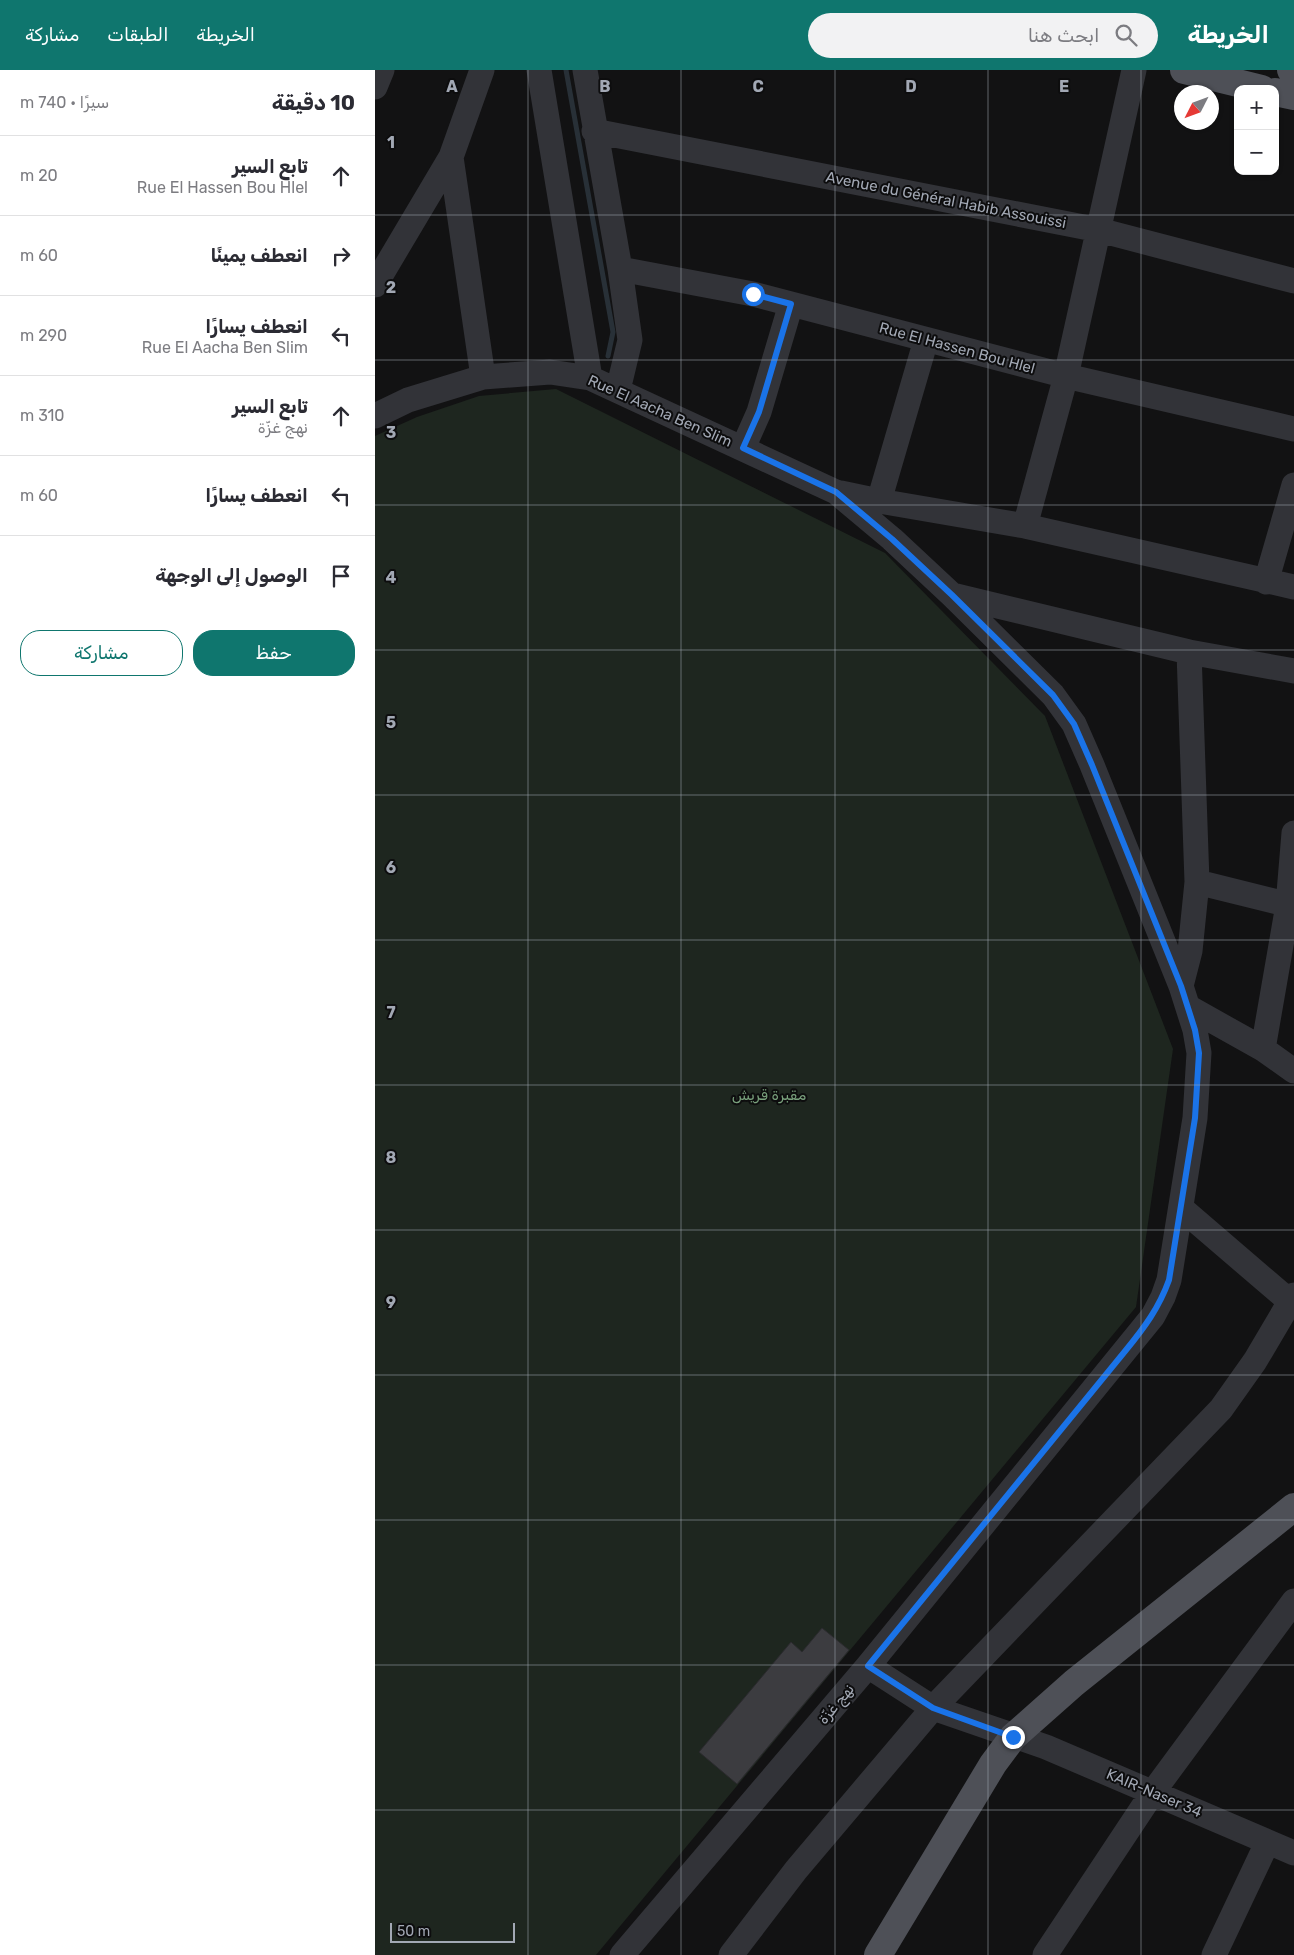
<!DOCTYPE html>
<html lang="ar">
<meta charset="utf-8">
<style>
:root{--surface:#fff;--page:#f2f2f3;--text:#2b2b33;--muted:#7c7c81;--line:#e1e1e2;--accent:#0f766e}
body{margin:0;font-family:Rubik,Vazirmatn,sans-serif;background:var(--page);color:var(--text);direction:rtl}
.controls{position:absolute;right:15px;top:15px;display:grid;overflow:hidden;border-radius:10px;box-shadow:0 1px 4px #0004}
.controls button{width:45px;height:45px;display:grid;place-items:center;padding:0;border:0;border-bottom:1px solid var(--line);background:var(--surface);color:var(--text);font:25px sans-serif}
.compass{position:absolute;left:799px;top:15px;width:45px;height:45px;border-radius:50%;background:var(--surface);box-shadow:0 1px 4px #0004;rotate:228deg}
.scale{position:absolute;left:15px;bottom:12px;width:125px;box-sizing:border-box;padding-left:5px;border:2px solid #a2a8b4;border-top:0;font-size:14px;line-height:18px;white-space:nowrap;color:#a2a8b4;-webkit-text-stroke:4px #0d0d0e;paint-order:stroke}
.stop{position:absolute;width:15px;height:15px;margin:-11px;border:4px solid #1a73e8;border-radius:50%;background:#fff}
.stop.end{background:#1a73e8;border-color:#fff;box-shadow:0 1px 5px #0008}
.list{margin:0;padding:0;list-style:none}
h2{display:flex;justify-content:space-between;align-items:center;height:65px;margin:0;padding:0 20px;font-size:21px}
h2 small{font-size:16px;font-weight:400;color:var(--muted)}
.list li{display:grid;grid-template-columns:32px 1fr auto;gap:15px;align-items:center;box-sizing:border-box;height:80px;padding:0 20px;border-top:1px solid var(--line)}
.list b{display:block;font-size:19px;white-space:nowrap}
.list p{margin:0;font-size:16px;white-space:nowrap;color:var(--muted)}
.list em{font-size:16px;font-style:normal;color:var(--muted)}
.actions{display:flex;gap:10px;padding:15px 20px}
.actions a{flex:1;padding:11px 0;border:1px solid var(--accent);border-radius:20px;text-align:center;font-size:18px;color:var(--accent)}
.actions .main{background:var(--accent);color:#fff}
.icon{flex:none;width:28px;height:28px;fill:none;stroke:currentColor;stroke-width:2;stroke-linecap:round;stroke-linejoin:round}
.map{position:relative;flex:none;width:919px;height:1885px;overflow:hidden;direction:ltr}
header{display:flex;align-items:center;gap:30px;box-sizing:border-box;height:70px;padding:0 25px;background:var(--accent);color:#fff}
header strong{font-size:24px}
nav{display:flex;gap:28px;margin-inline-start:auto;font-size:18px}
.search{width:350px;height:45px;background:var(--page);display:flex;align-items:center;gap:12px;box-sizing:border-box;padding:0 18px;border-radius:28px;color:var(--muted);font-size:19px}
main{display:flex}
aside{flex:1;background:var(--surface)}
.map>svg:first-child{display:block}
.green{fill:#1e261f}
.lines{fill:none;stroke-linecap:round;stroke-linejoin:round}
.stream{stroke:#283037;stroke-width:5}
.building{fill:#3c3c40;stroke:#2c2b2f}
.minor{stroke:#323338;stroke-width:25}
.major{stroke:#4e5057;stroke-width:28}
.route{stroke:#1a73e8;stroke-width:6}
.grid{fill:none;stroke:#a2a8b4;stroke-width:1;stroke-opacity:0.55}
.labels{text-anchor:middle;stroke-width:4;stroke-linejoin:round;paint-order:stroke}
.street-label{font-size:15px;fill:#a2a8b4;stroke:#0d0d0e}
.park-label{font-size:15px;fill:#79a07c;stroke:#0d0d0e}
.grid-label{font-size:16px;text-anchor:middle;font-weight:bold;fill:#a2a8b4;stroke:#0d0d0e;stroke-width:4;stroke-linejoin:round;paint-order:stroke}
</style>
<header>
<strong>الخريطة</strong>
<div class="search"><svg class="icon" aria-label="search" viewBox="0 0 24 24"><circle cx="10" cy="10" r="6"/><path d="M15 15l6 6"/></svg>ابحث هنا</div>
<nav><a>الخريطة</a><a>الطبقات</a><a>مشاركة</a></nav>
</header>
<main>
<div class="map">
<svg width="919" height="1885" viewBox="0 0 919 1885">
<rect width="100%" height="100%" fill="#121213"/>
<path class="green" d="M181,319L510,483L670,646L798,979L761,1237L221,1885H0V366L42,347L104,326Z"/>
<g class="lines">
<path class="stream" d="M191,0L238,262L233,286"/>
</g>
<path class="building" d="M447,1558L474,1580L362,1714L324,1682L416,1572L427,1582Z"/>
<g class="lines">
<path class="minor" d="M164,0L215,308
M210,0L245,199L255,270L243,320
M0,17L7,0
M219,61L724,160L919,211
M76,87L108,307
M245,199L378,224L691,306L919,359
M0,215L76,87L107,0
M0,346L33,330L108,307L175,302L215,308L461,422L517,469L577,525L678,625L699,654L717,695L806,916L820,960L824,983L820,1048L794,1210L788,1227L778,1246L493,1596L247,1885
M368,378L384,342L416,234
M466,423L504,431L650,456L919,517
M504,431L551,270
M650,456L691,306L759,0
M891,512L919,415
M577,525L814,582L919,601
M822,812L919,836
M806,916L815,881L822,812L814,582
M813,937L888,979L919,1001
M888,979L913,835L919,763
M806,1138L919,1235
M493,1596L558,1638L846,1339L880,1291L919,1225
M356,1885L421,1800L558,1638L671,1677L919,1783
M670,1885L778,1722L919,1531
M839,1885L892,1773"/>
<path class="major" d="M809,0L887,19
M916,0L919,1
M900,22L919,26
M503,1885L618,1694L638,1667L699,1613L919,1437"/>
</g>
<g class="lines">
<path class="route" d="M378,224L416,234L384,342L368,378L461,422L517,469L577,525L678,625L699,654L717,695L806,916L820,960L824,983L820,1048L794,1210C784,1238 769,1258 751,1280L493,1596L558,1638L638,1667"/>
</g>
<path class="grid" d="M153,0V1885M306,0V1885M460,0V1885M613,0V1885M766,0V1885M0,145H919M0,290H919M0,435H919M0,580H919M0,725H919M0,870H919M0,1015H919M0,1160H919M0,1305H919M0,1450H919M0,1595H919M0,1740H919"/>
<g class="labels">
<g class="street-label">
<text transform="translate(571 130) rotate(11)" y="5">Avenue du Général Habib Assouissi</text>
<text transform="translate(582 278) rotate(15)" y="5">Rue El Hassen Bou Hlel</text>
<text transform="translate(285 341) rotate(24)" y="5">Rue El Aacha Ben Slim</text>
<text transform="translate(461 1634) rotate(-50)" y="5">نهج غزّة</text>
<text transform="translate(779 1723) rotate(23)" y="5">KAIR-Naser 34</text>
</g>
<g class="park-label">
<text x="394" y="1030">مقبرة قريش</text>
</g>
</g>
<g class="grid-label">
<text x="77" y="22">A</text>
<text x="230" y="22">B</text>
<text x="383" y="22">C</text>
<text x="536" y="22">D</text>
<text x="689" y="22">E</text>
<text x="16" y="78">1</text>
<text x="16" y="223">2</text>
<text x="16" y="368">3</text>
<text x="16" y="513">4</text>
<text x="16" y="658">5</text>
<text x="16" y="803">6</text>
<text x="16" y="948">7</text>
<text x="16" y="1093">8</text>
<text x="16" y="1238">9</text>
</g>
</svg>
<div class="controls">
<button>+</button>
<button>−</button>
</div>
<svg class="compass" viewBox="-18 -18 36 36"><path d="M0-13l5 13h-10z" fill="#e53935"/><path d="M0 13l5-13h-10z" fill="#7c7c81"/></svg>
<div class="scale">50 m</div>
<div class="stop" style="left:378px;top:224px"></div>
<div class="stop end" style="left:638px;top:1667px"></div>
</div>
<aside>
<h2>10 دقيقة<small>سيرًا · 740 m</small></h2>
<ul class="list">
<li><svg class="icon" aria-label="ahead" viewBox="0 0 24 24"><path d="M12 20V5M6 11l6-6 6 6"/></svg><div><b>تابع السير</b><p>Rue El Hassen Bou Hlel</p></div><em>20 m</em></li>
<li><svg class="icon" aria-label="right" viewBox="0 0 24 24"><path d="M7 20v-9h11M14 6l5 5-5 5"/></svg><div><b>انعطف يمينًا</b></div><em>60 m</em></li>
<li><svg class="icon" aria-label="left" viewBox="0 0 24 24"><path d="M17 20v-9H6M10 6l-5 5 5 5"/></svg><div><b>انعطف يسارًا</b><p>Rue El Aacha Ben Slim</p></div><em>290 m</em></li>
<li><svg class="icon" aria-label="ahead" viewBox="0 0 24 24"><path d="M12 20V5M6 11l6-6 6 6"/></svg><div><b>تابع السير</b><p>نهج غزّة</p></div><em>310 m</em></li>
<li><svg class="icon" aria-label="left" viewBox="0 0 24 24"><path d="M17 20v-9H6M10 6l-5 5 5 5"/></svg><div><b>انعطف يسارًا</b></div><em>60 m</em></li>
<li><svg class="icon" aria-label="arrive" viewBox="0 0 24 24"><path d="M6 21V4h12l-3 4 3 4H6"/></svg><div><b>الوصول إلى الوجهة</b></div></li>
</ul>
<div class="actions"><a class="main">حفظ</a><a>مشاركة</a></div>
</aside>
</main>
